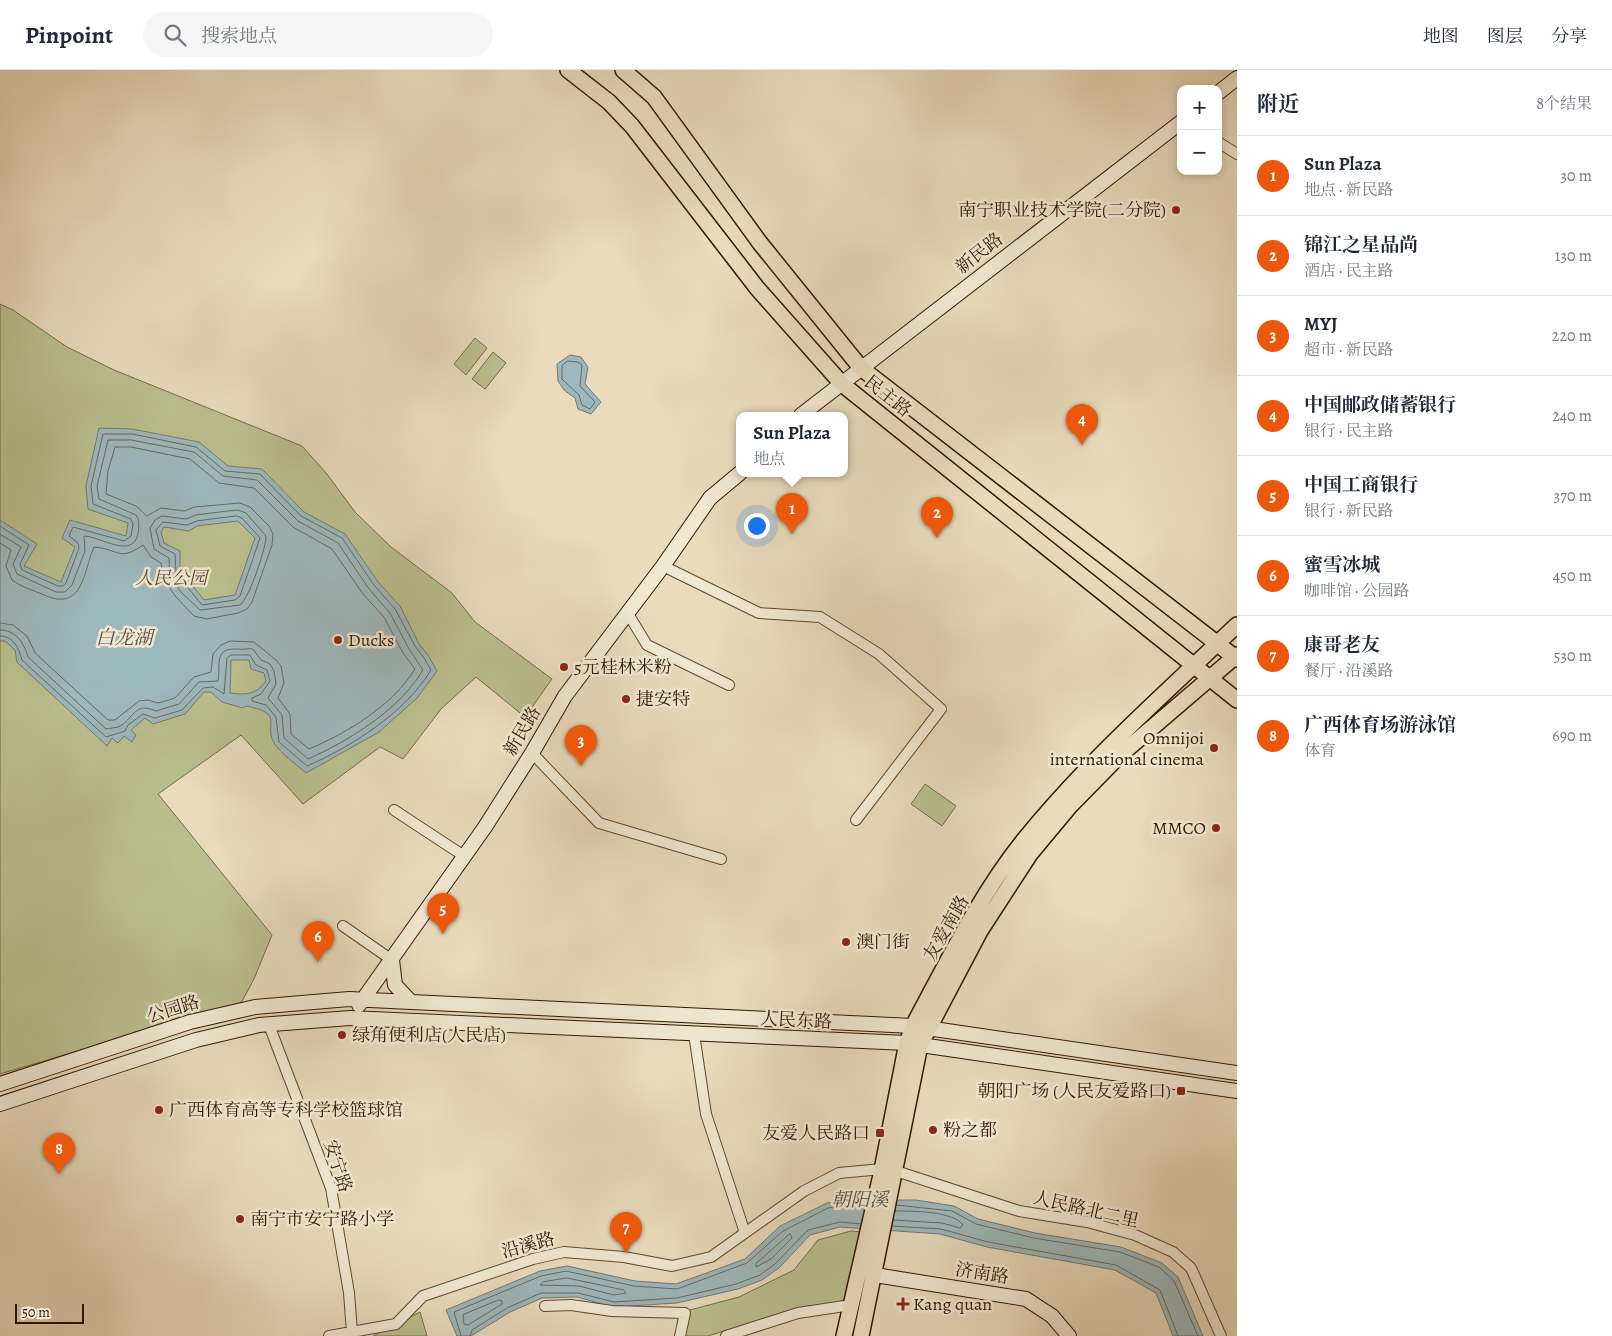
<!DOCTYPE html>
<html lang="zh">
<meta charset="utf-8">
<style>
:root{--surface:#fff;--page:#f6f6f7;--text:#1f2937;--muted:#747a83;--line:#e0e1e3;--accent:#ea580c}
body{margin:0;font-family:Alegreya,"Noto Serif SC",serif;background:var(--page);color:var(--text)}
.controls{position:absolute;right:15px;top:15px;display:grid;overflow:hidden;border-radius:10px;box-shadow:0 2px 8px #0003}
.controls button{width:45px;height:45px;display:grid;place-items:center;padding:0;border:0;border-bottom:1px solid var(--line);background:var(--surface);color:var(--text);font:25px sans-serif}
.scale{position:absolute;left:15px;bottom:12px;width:69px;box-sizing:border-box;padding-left:5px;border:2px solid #341602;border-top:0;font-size:14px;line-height:18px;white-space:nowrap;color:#341602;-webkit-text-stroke:4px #f1e8d3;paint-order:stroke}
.you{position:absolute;left:756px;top:455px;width:18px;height:18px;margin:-12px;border:4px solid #fff;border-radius:50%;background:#1a73e8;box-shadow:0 0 0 8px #1a73e833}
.badge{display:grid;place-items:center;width:32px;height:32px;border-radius:50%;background:var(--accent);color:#fff;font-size:16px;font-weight:700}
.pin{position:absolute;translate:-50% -41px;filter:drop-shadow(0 1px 2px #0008)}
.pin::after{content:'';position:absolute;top:26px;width:18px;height:15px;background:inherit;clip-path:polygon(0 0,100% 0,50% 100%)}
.popup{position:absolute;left:736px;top:342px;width:112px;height:65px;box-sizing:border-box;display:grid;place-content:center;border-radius:10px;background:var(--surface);filter:drop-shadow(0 1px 4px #0005);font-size:16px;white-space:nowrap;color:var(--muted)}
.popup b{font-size:19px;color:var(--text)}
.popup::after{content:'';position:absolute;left:50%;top:100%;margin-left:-10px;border:10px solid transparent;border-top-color:var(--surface)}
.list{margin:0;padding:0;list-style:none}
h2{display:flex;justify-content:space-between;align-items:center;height:65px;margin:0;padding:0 20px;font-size:21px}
h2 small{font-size:16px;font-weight:400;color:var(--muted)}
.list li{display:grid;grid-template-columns:32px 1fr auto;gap:15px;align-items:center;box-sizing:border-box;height:80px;padding:0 20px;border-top:1px solid var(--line)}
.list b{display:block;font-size:19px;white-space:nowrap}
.list p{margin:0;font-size:16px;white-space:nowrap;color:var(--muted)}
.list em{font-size:16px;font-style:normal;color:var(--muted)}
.icon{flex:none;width:28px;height:28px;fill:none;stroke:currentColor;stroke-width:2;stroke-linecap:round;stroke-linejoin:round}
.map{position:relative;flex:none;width:1237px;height:1266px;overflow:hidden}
header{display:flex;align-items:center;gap:30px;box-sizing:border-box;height:70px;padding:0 25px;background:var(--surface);border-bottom:1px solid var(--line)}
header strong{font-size:24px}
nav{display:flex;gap:28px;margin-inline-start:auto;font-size:18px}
.search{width:350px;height:45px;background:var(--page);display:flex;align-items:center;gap:12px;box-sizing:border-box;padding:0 18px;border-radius:28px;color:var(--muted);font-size:19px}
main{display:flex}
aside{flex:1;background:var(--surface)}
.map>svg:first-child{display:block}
.green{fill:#babf8e;stroke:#776a48}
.water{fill:#9db8bc;stroke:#737772;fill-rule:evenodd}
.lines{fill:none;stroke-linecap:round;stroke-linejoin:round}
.shore{stroke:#68675f;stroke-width:1}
.street-casing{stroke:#614730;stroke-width:12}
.secondary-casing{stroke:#341602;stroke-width:16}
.primary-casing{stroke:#341602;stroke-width:18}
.street{stroke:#f1e8d3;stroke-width:10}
.secondary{stroke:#f1e8d3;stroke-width:14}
.primary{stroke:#e9dbbc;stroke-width:15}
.poi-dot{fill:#8f2418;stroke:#f1e8d3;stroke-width:2}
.labels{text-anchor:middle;stroke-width:5;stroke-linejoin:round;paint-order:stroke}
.poi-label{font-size:18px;fill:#341602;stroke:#f1e8d3;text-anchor:start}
.street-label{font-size:18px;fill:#341602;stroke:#f1e8d3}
.park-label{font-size:18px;font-style:italic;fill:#5c492c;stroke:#f1e8d3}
.water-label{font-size:19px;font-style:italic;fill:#594f43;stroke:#f1e8d3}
</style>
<header>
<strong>Pinpoint</strong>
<div class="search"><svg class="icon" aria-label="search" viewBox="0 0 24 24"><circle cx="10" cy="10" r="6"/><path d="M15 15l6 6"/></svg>搜索地点</div>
<nav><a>地图</a><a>图层</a><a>分享</a></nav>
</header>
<main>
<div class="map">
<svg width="1237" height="1266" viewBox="0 0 1237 1266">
<rect width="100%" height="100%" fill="#e9dbbc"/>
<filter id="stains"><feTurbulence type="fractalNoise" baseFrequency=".004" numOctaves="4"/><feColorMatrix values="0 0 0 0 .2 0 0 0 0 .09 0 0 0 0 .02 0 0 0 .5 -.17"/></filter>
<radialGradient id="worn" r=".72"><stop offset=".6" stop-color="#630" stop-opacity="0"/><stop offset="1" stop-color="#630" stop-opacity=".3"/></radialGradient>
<path class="green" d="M0,234L13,240L67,277L114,300L302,376L327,404L355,442L391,477L452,523L475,552L552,609L525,647L476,607L441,639L403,689L380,677L303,734L241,665L158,724L272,865L254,909L241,933L0,1004Z
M475,268L487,278L466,305L454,294Z
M493,282L506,293L485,319L472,309Z
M925,714L956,736L942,756L911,734Z
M851,1161L863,1162L848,1231L794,1239L708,1266H678L686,1241L739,1227L794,1200L818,1170Z
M420,1242L427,1266H373Z"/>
<path class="water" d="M570,285L581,287L588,297L585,314L601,332L591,344L578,339L575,328L564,320L558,311L557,294Z
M99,358L132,359L199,372L228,396L262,399L304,442L345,464L378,512L400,536L419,574L428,585L437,601L417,628L379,662L306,703C296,694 281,684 274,673C263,653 286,644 246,636L243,638L222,632L211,622H204L185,644L153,654L145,648L131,660L136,665L132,672L124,666L118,673L112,668L107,676L17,592L15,580L5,571H0V450L37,474L24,496L61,512L75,477L62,468L70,450L126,466L128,453L88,439L86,416ZM238,451L255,468L235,525L204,530L180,500V481L164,473L161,462L164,457L189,461L197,456ZM231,590H249L251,599L264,603L266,611C256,625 245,625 230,623Z
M844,1130H916L954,1136L978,1149L1035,1163L1121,1177L1162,1193L1178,1207L1203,1266H1173L1156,1223L1115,1200L987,1177L940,1164L840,1157L810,1165L779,1198L762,1210L738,1219L677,1233L613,1237L577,1227L542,1228L510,1242L471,1266H457L446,1240L540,1201L567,1196L635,1211L676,1214L745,1189L780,1156L827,1133Z"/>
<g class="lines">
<path class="shore" d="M568,291L578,292L582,295L580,316L595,332L590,339L582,335L579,325L562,309V296Z
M238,440L246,443L266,466C266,478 250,527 240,535L200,540L181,522L170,506L169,488L154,479L150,458L155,450L162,446L186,449L196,445Z
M237,446L242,448L260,468L240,526L235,530L202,535L176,503L175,484L160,476L156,460L163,452L187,455L197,451Z
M0,456L29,475L20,494L22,500L58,516H63L66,513L79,478L78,473L69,466L73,457L124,471L131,466L133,454L131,449L93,434L91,416L103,364H132L196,377L225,401L260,404L301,446L342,468L374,515L395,539L415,576L424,588L431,600C405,643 351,677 307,696L279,672L276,647L266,635L252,631V628L261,624L270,611L267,600L256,595L250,585H231L227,588L224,624L213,617L203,618L182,640L155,648L143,644L128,655L125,661L106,667L22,590C19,579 14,566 0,566
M0,464L21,477L13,494L17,504L56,522H65L72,515L85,481L84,466C100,466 132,490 138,464C139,456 140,451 136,445L99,429L97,416L108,370H131L194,382L223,406L257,410L298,451L338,473L369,519L390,543L409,579L423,600C400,639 349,671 308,689L284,668L282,645L268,628L276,614L274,601L270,594L261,590L253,579C247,578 243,580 237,579C213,578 221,595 218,611L199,612L179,634L156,641C133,631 134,650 118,657C115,658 110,658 106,659L28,587C24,573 16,560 0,560
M0,473L11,480L6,496L12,510C21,517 33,520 44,525C83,542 83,503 94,477C119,479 119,492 143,475L151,487L161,493L164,510L176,527L194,546L207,549L238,543L247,539L252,532L272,475L273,464L269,456L250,437L240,433L194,437L185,441L161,438L147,446L136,436L106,424L108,401L115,377H131L190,389L219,413L254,418L293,457L332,479L363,524L384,547L403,583L415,599C392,636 347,663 309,679L291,664L290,644L278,628L284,613L281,596L276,590L254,572L230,571L221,575L213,584L211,602L194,607L175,628L158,633L148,630L139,631L115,650H108L35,583L27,566L13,555L0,553
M896,1135L952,1141L976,1154L1034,1168L1120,1182L1159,1197L1174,1211L1198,1266
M893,1150L942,1153L960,1158L963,1155C953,1141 912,1141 895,1141
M892,1156L941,1159L988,1172L1116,1195L1160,1220L1178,1266
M790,1164L792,1168L771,1189L756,1197V1194Z
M567,1208L624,1220L626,1223L614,1225L579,1216L540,1215L543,1212Z
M499,1230L502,1231V1234L468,1255L464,1254L463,1245Z
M461,1266L454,1242L541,1206L566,1201L634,1216L677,1219L747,1193L783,1161L828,1138L844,1135H865
M470,1266L472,1260L507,1238L541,1223H578L614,1232L677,1228L736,1214L760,1205L775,1194L808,1160L840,1152L861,1154"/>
<defs>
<path id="street" d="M1218,72L1237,84
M663,496L759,543L820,547L879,584L941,639L856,750
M627,542L647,575L729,615
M532,683L599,753L721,789
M394,740L464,786
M343,856L392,890
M269,955L331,1118L349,1223L352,1262L329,1266
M694,964L706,1044L745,1163
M896,1101L1019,1141L1087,1152L1135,1165L1173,1182L1191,1198L1221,1266
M545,1236L571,1235L612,1241L685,1243L680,1266
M352,1262L396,1254L423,1226L533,1189L564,1182L624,1187L672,1196L711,1187L804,1121L839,1103L882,1099
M726,1266L798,1243L851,1235"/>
<path id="secondary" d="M1218,23L1237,8
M801,345L1181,52
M392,890L395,915L411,932
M359,935L485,757L532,683L565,626L663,496L710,428L740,403
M0,1014L190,952L255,937L349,929L913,956L1237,1003
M0,1034L196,970L259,955L350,948L907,973L1237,1021
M875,1205L1026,1229L1052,1246L1069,1266"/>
<path id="primary" d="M568,0L609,32L632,56L757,218L842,314L1237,630
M623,0L654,27L760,173L861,298L1237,589
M844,1266L881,1105L907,973L913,956C947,893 979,826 1024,770C1087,692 1164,624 1237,555
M861,1266L920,975L980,861L1030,784L1070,736L1119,686L1237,585"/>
</defs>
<use href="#street" class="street-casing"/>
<use href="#secondary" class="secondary-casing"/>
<use href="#primary" class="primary-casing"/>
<use href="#street" class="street"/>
<use href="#secondary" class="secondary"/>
<use href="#primary" class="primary"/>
</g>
<g class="poi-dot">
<circle cx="1176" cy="140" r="5"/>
<circle cx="338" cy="570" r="5"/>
<circle cx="564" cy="597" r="5"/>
<circle cx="626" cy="629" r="5"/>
<circle cx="1214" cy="678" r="5"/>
<circle cx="1216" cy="758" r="5"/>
<circle cx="846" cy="872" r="5"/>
<circle cx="342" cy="965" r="5"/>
<rect x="1176" y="1016" width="10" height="10" rx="2.5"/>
<circle cx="159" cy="1040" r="5"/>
<circle cx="933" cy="1060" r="5"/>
<rect x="875" y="1058" width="10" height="10" rx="2.5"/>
<circle cx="240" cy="1149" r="5"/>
<path d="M900.5 1226.5h5v5h5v5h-5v5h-5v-5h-5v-5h5z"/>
</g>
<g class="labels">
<g class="poi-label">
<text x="1166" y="146" text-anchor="end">南宁职业技术学院(二分院)</text>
<text x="348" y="576">Ducks</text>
<text x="574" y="603">5元桂林米粉</text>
<text x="636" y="635">捷安特</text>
<text x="1204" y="674" text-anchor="end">Omnijoi<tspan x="1204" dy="21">international cinema</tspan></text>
<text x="1206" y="764" text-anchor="end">MMCO</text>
<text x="856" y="878">澳门街</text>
<text x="352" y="971">绿角便利店(人民店)</text>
<text x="1171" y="1027" text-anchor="end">朝阳广场 (人民友爱路口)</text>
<text x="169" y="1046">广西体育高等专科学校篮球馆</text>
<text x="943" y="1066">粉之都</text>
<text x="870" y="1069" text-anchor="end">友爱人民路口</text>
<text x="250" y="1155">南宁市安宁路小学</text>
<text x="913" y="1240">Kang quan</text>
</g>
<g class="street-label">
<text transform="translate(979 183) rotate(-38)" y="6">新民路</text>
<text transform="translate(888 326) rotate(39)" y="6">民主路</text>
<text transform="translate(522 661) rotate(-59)" y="6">新民路</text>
<text transform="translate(946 858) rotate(-60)" y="6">友爱南路</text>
<text transform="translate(173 939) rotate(-17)" y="6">公园路</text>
<text transform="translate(796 950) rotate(3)" y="6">人民东路</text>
<text transform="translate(338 1096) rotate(72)" y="6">安宁路</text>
<text transform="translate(1086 1139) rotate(13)" y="6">人民路北二里</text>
<text transform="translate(528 1175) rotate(-15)" y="6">沿溪路</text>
<text transform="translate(982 1203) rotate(9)" y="6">济南路</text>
</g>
<g class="park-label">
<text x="171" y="514">人民公园</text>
</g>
<g class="water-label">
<text x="124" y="574">白龙湖</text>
<text x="860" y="1136">朝阳溪</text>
</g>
</g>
<rect width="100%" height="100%" filter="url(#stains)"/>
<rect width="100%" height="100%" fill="url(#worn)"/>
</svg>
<div class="controls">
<button>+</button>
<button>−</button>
</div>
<div class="scale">50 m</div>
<div class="you"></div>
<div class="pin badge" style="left:792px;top:464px">1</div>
<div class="popup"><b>Sun Plaza</b>地点</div>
<div class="pin badge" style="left:937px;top:468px">2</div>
<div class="pin badge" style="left:581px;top:696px">3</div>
<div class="pin badge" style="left:1082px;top:375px">4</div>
<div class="pin badge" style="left:443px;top:864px">5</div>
<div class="pin badge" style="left:318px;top:892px">6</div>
<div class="pin badge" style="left:626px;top:1183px">7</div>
<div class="pin badge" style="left:59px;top:1104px">8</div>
</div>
<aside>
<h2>附近<small>8个结果</small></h2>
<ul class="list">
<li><span class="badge">1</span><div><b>Sun Plaza</b><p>地点 · 新民路</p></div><em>30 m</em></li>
<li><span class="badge">2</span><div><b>锦江之星品尚</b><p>酒店 · 民主路</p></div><em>130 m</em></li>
<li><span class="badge">3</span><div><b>MYJ</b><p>超市 · 新民路</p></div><em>220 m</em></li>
<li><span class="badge">4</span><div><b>中国邮政储蓄银行</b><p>银行 · 民主路</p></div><em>240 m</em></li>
<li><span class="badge">5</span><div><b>中国工商银行</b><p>银行 · 新民路</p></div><em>370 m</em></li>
<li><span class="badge">6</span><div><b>蜜雪冰城</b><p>咖啡馆 · 公园路</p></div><em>450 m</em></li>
<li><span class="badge">7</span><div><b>康哥老友</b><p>餐厅 · 沿溪路</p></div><em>530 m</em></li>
<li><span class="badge">8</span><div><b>广西体育场游泳馆</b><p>体育</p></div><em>690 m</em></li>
</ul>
</aside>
</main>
